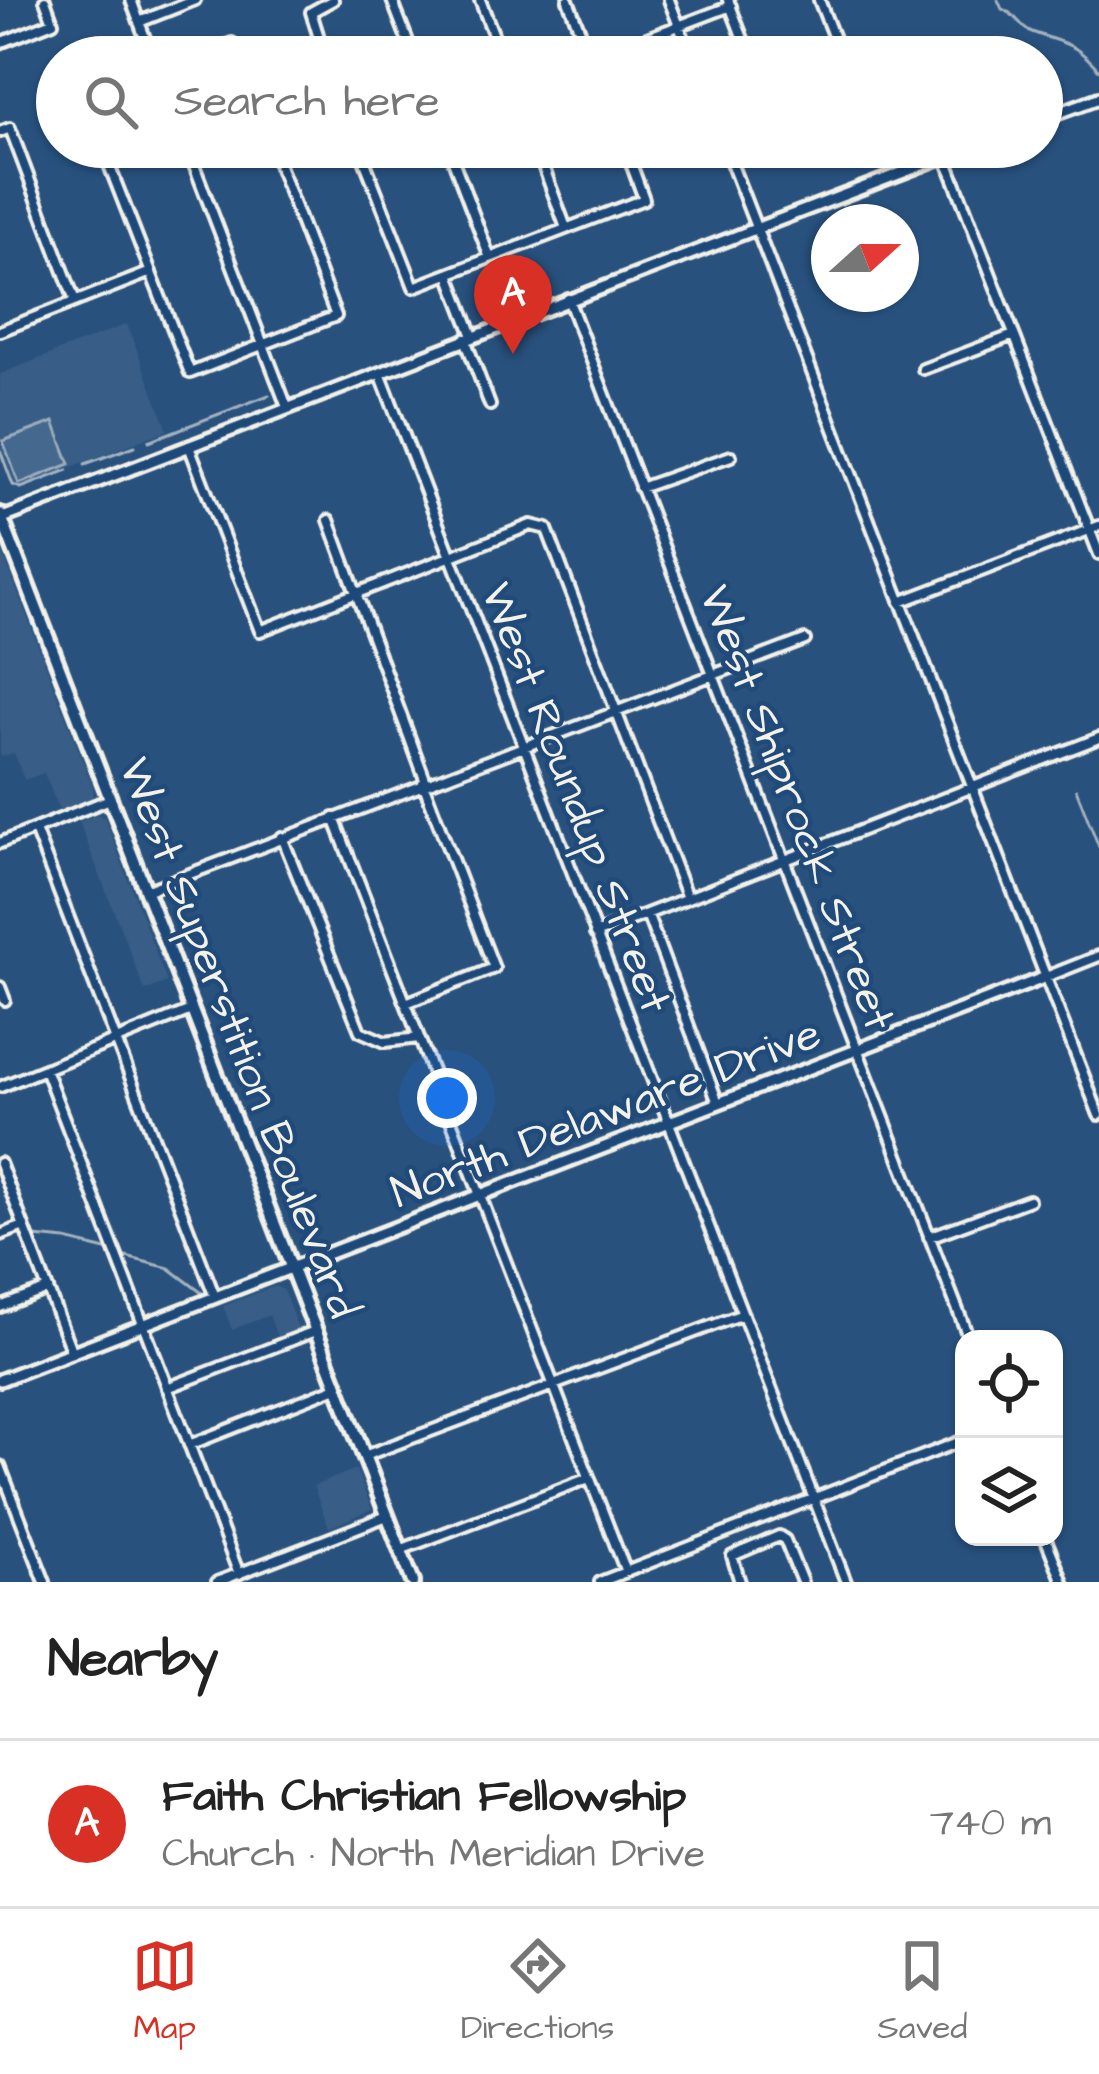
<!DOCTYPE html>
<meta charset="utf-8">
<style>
:root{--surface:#fff;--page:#f2f2f2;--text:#222;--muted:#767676;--line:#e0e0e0;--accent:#d93025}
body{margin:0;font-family:"Architects Daughter",sans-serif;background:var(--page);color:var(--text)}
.controls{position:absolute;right:36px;bottom:36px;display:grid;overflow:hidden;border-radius:24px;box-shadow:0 3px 9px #0004}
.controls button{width:108px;height:108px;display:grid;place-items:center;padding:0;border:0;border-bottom:3px solid var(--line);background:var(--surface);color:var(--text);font:60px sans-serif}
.compass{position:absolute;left:811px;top:204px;width:108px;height:108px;border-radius:50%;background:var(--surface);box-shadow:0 3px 9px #0004;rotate:69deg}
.you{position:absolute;left:447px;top:1098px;width:42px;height:42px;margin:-30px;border:9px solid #fff;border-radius:50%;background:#1a73e8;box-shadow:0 0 0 18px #1a73e833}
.badge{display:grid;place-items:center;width:78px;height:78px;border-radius:50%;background:var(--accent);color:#fff;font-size:39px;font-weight:700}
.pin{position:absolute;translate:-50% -99px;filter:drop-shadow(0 3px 6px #0008)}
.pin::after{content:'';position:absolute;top:63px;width:42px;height:36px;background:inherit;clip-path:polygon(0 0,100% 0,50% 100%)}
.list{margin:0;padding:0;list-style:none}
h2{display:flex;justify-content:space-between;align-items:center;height:156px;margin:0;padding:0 48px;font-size:51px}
h2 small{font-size:39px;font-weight:400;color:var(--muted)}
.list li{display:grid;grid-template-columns:78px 1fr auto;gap:36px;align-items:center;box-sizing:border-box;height:168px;padding:0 48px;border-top:3px solid var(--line)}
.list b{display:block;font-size:45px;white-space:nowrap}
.list p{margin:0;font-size:39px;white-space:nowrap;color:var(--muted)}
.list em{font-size:39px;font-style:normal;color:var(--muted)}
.icon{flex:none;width:66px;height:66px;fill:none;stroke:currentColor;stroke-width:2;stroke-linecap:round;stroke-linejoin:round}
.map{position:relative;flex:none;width:1099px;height:1582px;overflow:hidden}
.search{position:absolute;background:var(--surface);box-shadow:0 3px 9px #0004;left:36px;right:36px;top:36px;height:132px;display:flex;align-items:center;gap:30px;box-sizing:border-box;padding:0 42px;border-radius:66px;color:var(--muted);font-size:45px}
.sheet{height:324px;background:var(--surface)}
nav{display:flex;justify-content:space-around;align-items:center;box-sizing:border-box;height:168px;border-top:3px solid var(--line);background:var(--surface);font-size:33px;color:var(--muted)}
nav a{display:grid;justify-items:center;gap:6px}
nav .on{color:var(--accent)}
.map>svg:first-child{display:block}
.built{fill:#375d86}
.grass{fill:#45688e;stroke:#9cacbb;stroke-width:3}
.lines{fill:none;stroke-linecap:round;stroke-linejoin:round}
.stream{stroke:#a4b2be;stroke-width:3}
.minor-casing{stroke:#f4f1e8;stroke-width:16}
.tertiary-casing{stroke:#f4f1e8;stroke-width:18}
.secondary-casing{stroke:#f4f1e8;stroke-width:20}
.minor{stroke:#1f4a7a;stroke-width:8}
.tertiary{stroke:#1f4a7a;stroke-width:9}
.secondary{stroke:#1f4a7a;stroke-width:10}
.labels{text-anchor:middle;stroke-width:9;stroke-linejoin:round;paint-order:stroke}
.street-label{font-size:45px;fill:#f4f1e8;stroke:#1f4a7a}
</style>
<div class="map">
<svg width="1099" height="1582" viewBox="0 0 1099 1582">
<rect width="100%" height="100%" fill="#28517e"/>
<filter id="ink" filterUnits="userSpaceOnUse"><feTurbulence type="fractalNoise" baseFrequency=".00833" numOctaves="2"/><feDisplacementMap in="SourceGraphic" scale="24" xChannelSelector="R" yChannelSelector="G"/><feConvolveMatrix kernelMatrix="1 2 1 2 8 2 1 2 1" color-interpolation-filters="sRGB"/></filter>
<g filter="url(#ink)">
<path class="built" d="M127,324L168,430L16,488L0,443V374Z
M0,546L94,790L92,798L60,812L44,773L24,780L14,753L0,757Z
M97,814L105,818L167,982L145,991L79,822Z
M275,1286L283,1290L299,1331L278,1339L269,1315L232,1330L223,1306Z
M356,1469L372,1509L329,1528L313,1486Z"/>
<path class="grass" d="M54,422L70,464L19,484L3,441Z"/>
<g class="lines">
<path class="stream" d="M998,0L1002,9C1016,13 1019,27 1032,32C1067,45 1073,41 1099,70
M149,441L269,395
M0,450L13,485L21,488L68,470
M85,464L135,446
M1076,789L1099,847
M35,1237L66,1240L110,1251
M126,1257L169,1268L202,1293"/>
<defs>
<path id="minor" d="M131,0L152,57
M392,0L414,57
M480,0L502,57
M568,0L590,57
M669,0L691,57
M728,0L750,57
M139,22L195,0
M0,43L53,22L45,0
M194,57L232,43L237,57
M325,57L311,12L333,0
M597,57L731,6
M807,57L837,46L819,0
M0,132L10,128L75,301
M102,147L190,373L336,316L272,147
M187,147L287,407
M359,147L414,287L644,199L625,147
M448,147L490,258
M536,147L566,228
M725,147L1099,1115
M945,156L1099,554
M449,274L473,336
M568,299L969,1339
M0,331L151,272
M465,339L490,405
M923,369L1014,335
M380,373L846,1582
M189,446L260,631L531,525L547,529L687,898
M640,488L731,456
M329,520L426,782
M900,602L1099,526
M334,818L626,1572
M35,830L215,1297
M282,837L360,1031L385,1042L419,1038
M0,843L110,799
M145,891L805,640
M647,914L718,1103
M595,934L1099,738
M1046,977L1099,956
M0,987L5,1000
M406,1003L494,968L423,783
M45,1069L239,1574
M0,1087L191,1010
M0,1163L72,1353
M0,1235L24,1226
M929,1237L1029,1200
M0,1307L48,1289
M167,1388L315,1331
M189,1445L337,1387
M364,1456L743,1314
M0,1466L45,1582
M1045,1537L1063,1582
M400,1550L589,1478
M217,1582L387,1516
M600,1582L964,1440
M740,1582L732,1556L779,1536L785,1540L802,1582"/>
<path id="tertiary" d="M1042,119L1099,98
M0,519L969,147
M0,1380L1046,977"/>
<path id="secondary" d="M0,514L413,1582"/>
</defs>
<use href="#minor" class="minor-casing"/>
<use href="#tertiary" class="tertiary-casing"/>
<use href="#secondary" class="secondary-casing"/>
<use href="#minor" class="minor"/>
<use href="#tertiary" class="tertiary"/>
<use href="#secondary" class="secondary"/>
</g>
</g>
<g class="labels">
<g class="street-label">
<text transform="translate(578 797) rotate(69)" y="16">West Roundup Street</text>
<text transform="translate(799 807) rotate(69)" y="16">West Shiprock Street</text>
<text transform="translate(241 1037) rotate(69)" y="16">West Superstition Boulevard</text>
<text transform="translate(605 1111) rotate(-21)" y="16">North Delaware Drive</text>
</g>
</g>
</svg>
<div class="controls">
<button><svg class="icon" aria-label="locate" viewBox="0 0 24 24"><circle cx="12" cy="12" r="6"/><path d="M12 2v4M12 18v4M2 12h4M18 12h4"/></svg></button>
<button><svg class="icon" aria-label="layers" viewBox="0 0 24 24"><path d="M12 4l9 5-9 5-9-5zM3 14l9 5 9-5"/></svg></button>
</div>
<svg class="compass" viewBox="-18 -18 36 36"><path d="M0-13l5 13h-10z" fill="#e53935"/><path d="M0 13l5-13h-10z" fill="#767676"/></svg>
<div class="you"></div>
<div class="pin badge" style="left:513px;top:354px">A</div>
<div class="search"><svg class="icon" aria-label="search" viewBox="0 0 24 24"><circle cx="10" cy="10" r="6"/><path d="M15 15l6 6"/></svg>Search here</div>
</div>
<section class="sheet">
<h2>Nearby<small></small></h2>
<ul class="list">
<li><span class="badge">A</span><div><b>Faith Christian Fellowship</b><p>Church · North Meridian Drive</p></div><em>740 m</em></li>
</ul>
</section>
<nav>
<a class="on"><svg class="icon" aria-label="map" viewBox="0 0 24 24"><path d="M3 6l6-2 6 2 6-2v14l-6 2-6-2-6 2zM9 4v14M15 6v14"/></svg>Map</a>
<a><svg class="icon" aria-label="directions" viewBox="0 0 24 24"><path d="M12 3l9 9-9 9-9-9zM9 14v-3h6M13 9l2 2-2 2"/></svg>Directions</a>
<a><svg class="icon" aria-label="saved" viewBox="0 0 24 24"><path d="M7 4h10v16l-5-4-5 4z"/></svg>Saved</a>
</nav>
